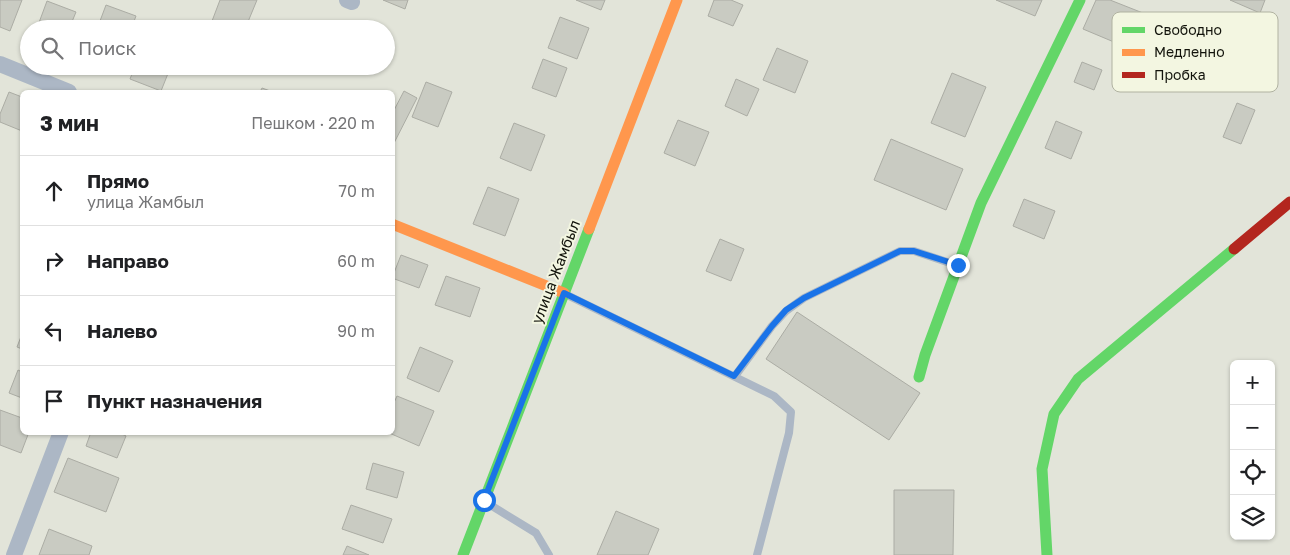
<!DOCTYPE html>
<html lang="ru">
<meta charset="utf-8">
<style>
:root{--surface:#fff;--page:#f2f2f2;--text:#202124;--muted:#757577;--line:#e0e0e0}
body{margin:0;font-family:"Golos Text",sans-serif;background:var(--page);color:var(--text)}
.controls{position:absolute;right:15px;bottom:15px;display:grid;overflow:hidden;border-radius:8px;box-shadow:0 1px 4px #0004}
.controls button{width:45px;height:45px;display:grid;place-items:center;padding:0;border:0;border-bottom:1px solid var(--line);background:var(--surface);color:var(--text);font:25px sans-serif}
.stop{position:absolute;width:15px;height:15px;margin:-11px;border:4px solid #1a73e8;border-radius:50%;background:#fff}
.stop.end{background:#1a73e8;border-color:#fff;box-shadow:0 1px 5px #0008}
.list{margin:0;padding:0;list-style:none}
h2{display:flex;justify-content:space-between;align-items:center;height:65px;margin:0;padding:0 20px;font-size:21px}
h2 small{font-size:16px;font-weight:400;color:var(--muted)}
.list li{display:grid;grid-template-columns:32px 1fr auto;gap:15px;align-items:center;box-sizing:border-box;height:70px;padding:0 20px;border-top:1px solid var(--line)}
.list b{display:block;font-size:19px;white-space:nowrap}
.list p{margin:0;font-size:16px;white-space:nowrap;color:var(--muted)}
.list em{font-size:16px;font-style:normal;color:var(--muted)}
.icon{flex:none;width:28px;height:28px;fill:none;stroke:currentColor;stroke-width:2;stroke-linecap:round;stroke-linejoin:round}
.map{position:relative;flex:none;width:1290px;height:555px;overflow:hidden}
.search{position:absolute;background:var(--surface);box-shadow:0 1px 4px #0004;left:20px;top:20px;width:375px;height:55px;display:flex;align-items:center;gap:12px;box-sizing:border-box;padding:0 18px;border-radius:28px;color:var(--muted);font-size:19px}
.panel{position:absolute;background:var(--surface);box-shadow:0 1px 4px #0004;left:20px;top:90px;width:375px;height:345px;border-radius:8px}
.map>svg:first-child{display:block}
.building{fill:#c9cbc2;stroke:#abaca4}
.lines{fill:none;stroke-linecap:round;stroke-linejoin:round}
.lane{stroke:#acb7c5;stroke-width:8}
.street{stroke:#acb7c5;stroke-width:16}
.fast{stroke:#63d668;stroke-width:11}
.slow{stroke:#ff974d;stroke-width:11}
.jam{stroke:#b3261e;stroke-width:11}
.route{stroke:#1a73e8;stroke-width:6}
.labels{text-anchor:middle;stroke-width:4;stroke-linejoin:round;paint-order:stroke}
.street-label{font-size:15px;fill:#12130b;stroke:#f3f6e1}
.key{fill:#f3f6e1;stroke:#b0b2a1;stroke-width:1}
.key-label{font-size:14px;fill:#12130b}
</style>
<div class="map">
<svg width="1290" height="555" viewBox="0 0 1290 555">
<rect width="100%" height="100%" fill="#e2e4d9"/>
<path class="building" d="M0,0H22L10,31L0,27Z
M220,0H257L245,29H209Z
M383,0H408L405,9Z
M576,0H605L601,10Z
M714,0H731L743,5L733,26L708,16Z
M996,0H1042L1035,16Z
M1096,0H1110L1148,15L1133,50L1083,29Z
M1230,0H1265L1260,13Z
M47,1L76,12L69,29L37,28Z
M106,5L136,16L131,29H97Z
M560,17L589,28L577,59L548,48Z
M777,48L808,61L795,93L763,80Z
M543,59L567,68L556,97L532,88Z
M1082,62L1102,70L1094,90L1074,82Z
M135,66H171L161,91L130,79Z
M952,73L986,87L965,137L931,123Z
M736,79L759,89L747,116L725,106Z
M426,82L452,92L438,127L412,117Z
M262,88L273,92H260Z
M404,91L417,98L392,147V114Z
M9,92L22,97V131L0,122V114Z
M1237,103L1255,110L1241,144L1223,137Z
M678,120L709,132L695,166L664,153Z
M1056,121L1082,132L1071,159L1045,148Z
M514,123L545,135L531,171L500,158Z
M891,139L963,169L946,210L874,180Z
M488,187L519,199L505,236L473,224Z
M1024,199L1055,211L1044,239L1013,226Z
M720,239L744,249L731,281L706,271Z
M401,255L428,265L419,288L392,278Z
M446,276L480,288L470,317L435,305Z
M797,312L920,393L889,440L766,359Z
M22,334V349L17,347Z
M420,347L453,361L439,392L407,378Z
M18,370L22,372V398L9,393Z
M397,396L434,411L419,446L387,432H392V407Z
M0,410L22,418V432H29L21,453L0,445Z
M91,432H118L126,436L117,458L86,446Z
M68,458L119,478L106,512L54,492Z
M373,463L404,472L397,498L366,489Z
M894,490H954L953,555H894Z
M351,505L392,519L383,543L342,529Z
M616,511L659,529L648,555H597Z
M49,529L92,546L89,555H39Z
M347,546L369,555H343Z"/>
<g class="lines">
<path class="lane" d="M567,295L774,396L791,412L789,433L757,555
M735,376L772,326L786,311L804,298L900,251H914L956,265
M487,503L536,533L549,555"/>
<path class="street" d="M347,0L352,2
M0,64L69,92
M14,555L61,432"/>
<path class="fast" d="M919,377L925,355L981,203L1080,0
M463,555L589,229
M1047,555L1042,469L1054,414L1078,379L1234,249"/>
<path class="slow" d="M392,224L564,293
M589,229L677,0"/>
<path class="jam" d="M1234,249L1290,202"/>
</g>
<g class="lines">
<path class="route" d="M484,500L564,293L734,376L772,326L786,310L804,298L900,251H914L958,265"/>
</g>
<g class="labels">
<g class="street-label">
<text transform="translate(556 272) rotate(-69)" y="5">улица Жамбыл</text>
</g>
</g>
<rect x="1112" y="12" width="166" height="80" rx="8" class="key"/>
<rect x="1122" y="27" width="23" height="6" fill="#63d668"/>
<rect x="1122" y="49" width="23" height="7" fill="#ff974d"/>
<rect x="1122" y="72" width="23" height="6" fill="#b3261e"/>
<g class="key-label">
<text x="1154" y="35">Свободно</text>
<text x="1154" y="57">Медленно</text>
<text x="1154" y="80">Пробка</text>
</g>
</svg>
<div class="controls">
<button>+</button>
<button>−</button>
<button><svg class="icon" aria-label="locate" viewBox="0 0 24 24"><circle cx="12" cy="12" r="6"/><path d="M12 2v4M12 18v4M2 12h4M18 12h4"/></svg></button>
<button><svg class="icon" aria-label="layers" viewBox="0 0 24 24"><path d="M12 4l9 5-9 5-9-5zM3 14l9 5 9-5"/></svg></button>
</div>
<div class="stop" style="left:484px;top:500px"></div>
<div class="stop end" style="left:958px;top:265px"></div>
<div class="search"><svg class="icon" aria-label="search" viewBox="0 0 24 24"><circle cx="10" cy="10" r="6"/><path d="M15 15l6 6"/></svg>Поиск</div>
<section class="panel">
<h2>3 мин<small>Пешком · 220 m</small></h2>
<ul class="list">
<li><svg class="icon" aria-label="ahead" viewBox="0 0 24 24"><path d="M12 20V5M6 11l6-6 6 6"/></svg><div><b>Прямо</b><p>улица Жамбыл</p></div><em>70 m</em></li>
<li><svg class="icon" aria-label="right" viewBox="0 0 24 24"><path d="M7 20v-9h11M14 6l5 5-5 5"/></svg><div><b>Направо</b></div><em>60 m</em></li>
<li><svg class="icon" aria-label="left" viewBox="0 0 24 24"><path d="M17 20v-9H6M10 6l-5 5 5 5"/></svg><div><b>Налево</b></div><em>90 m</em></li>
<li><svg class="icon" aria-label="arrive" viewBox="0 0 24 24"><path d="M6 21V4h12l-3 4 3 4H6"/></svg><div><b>Пункт назначения</b></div></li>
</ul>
</section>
</div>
